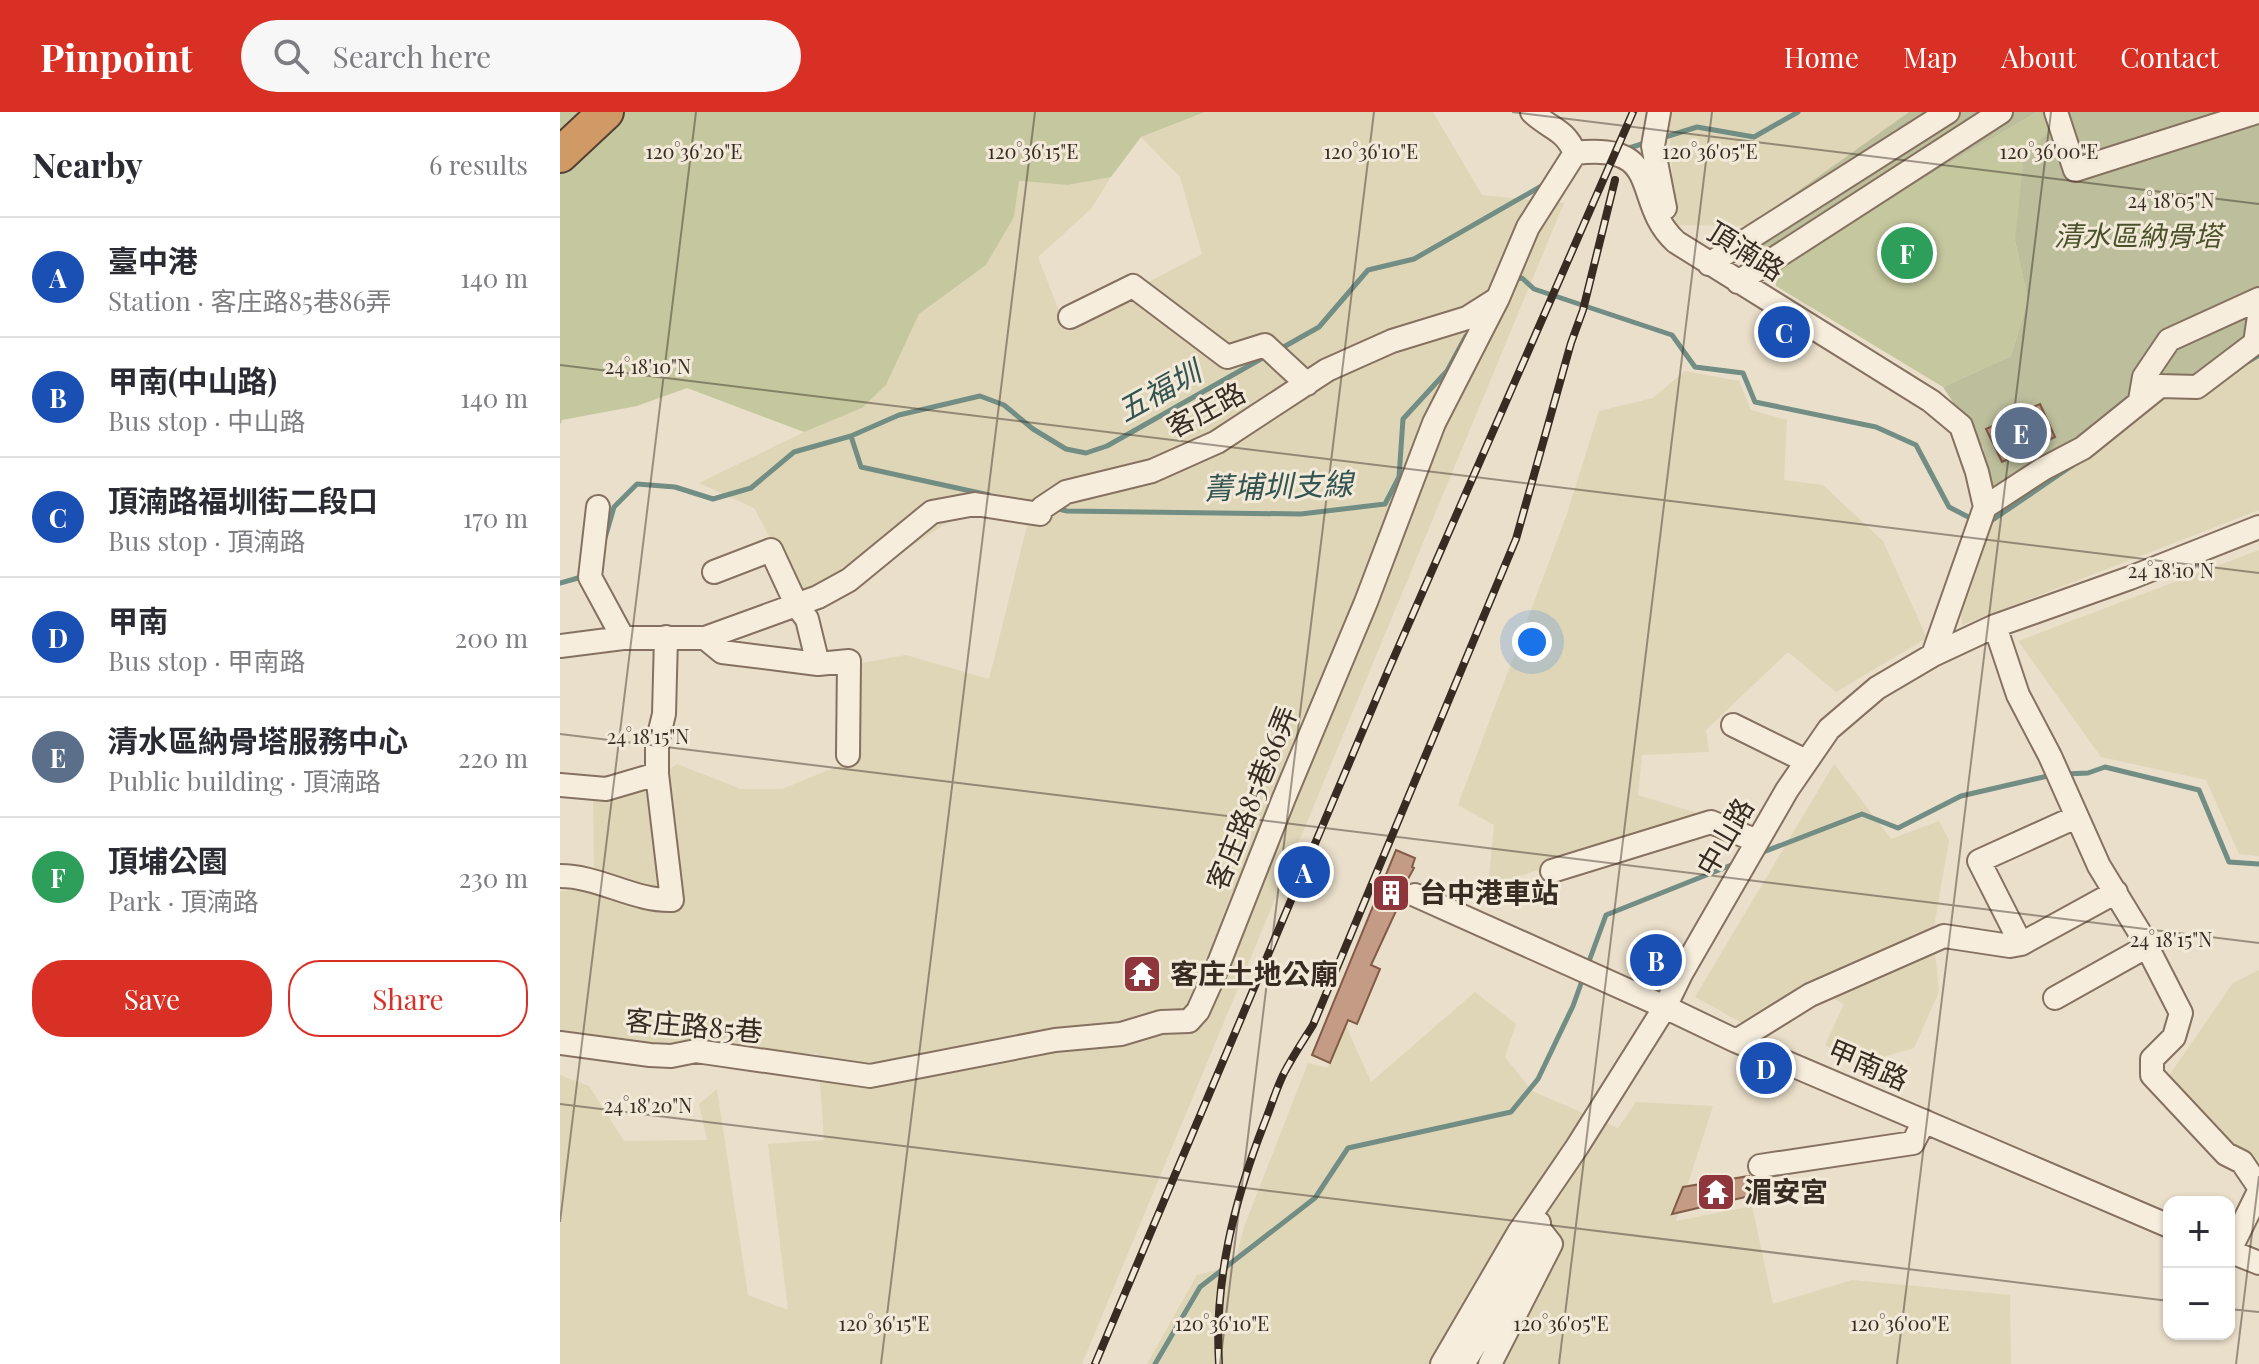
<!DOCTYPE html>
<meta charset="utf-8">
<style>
:root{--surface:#fff;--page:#f7f7f7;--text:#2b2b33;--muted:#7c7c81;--line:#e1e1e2;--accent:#d93025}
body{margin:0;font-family:"Playfair Display","Noto Sans TC",serif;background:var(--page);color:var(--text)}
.controls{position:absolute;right:24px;bottom:24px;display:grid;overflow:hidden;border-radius:16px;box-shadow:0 2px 6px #0004}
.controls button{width:72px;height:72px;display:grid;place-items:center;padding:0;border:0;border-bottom:2px solid var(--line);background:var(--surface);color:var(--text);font:40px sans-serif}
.you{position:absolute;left:972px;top:530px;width:28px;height:28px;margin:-20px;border:6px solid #fff;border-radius:50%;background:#1a73e8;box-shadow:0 0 0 12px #1a73e833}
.badge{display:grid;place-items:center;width:52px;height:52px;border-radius:50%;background:var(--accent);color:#fff;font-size:26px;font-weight:700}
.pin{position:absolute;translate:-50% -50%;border:4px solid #fff;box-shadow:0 2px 8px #0006}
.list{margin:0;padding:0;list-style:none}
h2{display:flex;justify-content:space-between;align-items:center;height:104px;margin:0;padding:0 32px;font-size:34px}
h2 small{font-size:26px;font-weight:400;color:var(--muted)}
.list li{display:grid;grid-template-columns:52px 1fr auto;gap:24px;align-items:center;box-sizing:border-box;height:120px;padding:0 32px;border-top:2px solid var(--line)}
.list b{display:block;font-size:30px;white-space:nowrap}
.list p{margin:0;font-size:26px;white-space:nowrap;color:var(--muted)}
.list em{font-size:26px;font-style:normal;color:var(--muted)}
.actions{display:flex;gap:16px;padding:24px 32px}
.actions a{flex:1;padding:18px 0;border:2px solid var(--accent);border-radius:32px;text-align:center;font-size:28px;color:var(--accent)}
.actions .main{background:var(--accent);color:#fff}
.icon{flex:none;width:44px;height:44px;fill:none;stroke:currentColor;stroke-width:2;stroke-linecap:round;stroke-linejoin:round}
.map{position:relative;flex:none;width:1699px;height:1252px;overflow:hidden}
header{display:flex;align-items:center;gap:48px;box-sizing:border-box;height:112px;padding:0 40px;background:var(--accent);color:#fff}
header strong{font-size:38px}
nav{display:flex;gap:44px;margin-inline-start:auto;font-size:28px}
.search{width:560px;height:72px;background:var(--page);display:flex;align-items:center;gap:20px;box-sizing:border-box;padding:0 28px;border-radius:44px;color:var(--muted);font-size:30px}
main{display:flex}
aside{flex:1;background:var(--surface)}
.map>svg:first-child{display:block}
.farmland{fill:#dfd6b8}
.green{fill:#c5c89e}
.cemetery{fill:#bcbe9c}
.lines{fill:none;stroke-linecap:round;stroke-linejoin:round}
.stream{stroke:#718d84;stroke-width:5}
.building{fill:#c49b84;stroke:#825c48;stroke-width:2}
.minor-casing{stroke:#857160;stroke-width:26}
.highway-casing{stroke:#544033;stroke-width:38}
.minor{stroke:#f6eddc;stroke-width:22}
.highway{stroke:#cf9a65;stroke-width:34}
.rail-casing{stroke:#372b22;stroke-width:8}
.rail{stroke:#f2e9d9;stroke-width:5;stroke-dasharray:15;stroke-linecap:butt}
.ticks{fill:none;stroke:#372b22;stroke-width:2;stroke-opacity:0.45}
.labels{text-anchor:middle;stroke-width:6;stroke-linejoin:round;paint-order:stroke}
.park-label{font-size:28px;font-style:italic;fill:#4a512b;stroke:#f2e9d9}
.street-label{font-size:28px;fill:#372b22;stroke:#f2e9d9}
.poi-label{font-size:28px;font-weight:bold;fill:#372b22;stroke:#f2e9d9;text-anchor:start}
.water-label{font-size:30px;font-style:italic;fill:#335551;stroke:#f2e9d9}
.ticks-label{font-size:20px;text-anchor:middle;fill:#372b22;stroke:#f2e9d9;stroke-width:6;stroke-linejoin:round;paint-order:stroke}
</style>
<header>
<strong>Pinpoint</strong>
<div class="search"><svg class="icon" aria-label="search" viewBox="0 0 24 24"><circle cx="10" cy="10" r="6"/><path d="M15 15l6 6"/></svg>Search here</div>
<nav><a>Home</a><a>Map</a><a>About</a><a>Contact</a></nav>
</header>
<main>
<aside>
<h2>Nearby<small>6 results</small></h2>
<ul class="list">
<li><span class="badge" style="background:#1a4fb4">A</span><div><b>臺中港</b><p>Station · 客庄路85巷86弄</p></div><em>140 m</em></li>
<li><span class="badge" style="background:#1a4fb4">B</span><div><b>甲南(中山路)</b><p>Bus stop · 中山路</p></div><em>140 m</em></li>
<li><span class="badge" style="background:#1a4fb4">C</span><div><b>頂湳路福圳街二段口</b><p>Bus stop · 頂湳路</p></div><em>170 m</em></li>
<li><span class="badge" style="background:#1a4fb4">D</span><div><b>甲南</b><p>Bus stop · 甲南路</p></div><em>200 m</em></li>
<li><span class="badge" style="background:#5c6f8a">E</span><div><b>清水區納骨塔服務中心</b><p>Public building · 頂湳路</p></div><em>220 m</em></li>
<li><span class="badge" style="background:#2e9e5b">F</span><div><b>頂埔公園</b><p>Park · 頂湳路</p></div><em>230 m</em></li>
</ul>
<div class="actions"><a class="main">Save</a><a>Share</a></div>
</aside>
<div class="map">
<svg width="1699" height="1252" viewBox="0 0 1699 1252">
<rect width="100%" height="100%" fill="#eadfca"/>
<path class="farmland" d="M645,0H873L922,83L1004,91L522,1252H0V963L29,974L64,1029L147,1028L139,992L157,977L188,1183L228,1198L208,1032L264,1028L258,942L48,928L0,918V779L34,777L33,681H78L117,652L181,677H222L291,649L296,552L346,543L429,567L468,410L399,403L250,501L194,396L139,371L244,320L302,296L326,273L359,202L426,153L454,105L458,69L508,73L551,65L531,97L478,145L505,214L642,142L620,65L581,25Z
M1112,0H1349L1189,114L1115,113L1109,8Z
M1699,197V398L1402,513L1401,501L1413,466L1433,384Z
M1125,259L1179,269L1191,298L1227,308L1224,368L1263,373L1323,429L1367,526L1276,580L1228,540L1146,618L1149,640L1082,643L1078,683L1147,704L928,774L934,713L898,693L1007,402L1039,299L1093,286Z
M1699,438V744L1679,742L1646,668L1541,645L1458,529Z
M1274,652L1331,727L1379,709L1389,728L1373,821L1379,880L1354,936L1299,952L1265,933L1284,892L1256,878L1193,917L1135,885Z
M1699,858V1062L1608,965L1673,871Z
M915,880L956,912L945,945L972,979L1058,1016L1076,990L1153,994L1116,1109L1192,1094L1213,1192L1292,1168L1450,1183L1451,1252H587L637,1163L674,1153L684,1115L748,951L767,956L786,914L811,970Z"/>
<path class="green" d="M0,0H645L581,25L551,65L508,73L459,69L454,105L426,153L359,202L326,273L302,296L244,320L127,276L77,294L2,308L0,313Z
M1477,0H1483L1489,19L1455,129L1468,188L1451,244L1383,275L1216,174V153Z"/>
<path class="cemetery" d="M1349,0H1477L1216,153L1189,114Z
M1483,0H1699V197L1688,226L1640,265L1510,337L1433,384L1423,336L1383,275L1451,244L1468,188L1455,129L1464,45L1489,19Z"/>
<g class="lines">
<path class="stream" d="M1102,26L1137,15L1194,25L1238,0
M1063,38L1088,30
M952,168L962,166L974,177L1112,223L1135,255L1183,261L1195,290L1316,315L1356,333L1389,395L1416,409
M720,237L759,215L808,158L854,147L985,72
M1689,249L1699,243
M291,324L301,355L429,383
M494,396L507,399L741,402L825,392L839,365L843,307L887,259L906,224
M1428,411L1516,351
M45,426L54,395L77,372L115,375L153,387L191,376L234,340L291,324L339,303L420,284L444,293L473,317L506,337L526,341L547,334L708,243
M0,471L18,466L24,460
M1506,662L1528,661L1545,655L1639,678L1669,750L1699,752
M1198,742L1302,702L1338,716L1401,684L1492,663
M1028,852L1046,803L1174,752
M595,1252L640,1175L755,1086L788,1036L951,1000L978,967L1013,894L1023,866"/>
</g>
<path class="building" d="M1480,292L1495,325L1442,350L1426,317Z
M836,738L855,746L852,755L854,756L842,778V786L811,853L820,857L797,912L788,908L770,951L752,943Z
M1189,1064L1190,1084L1112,1102L1123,1075Z"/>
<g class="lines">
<defs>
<path id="minor" d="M972,0C991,18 1004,16 1015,41
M1099,0L1093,34L1105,96
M1496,0L1515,58L1697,0
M1015,41C1106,30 1071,89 1116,130L1371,289L1401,314L1417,360L1425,395L1373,543
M1149,152L1388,0
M1178,170L1441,0
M510,205L573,174L667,245L705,233L747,272
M1580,288L1584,265L1609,228L1699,187
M38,395L30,465L63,526
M1425,395L1483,357L1523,336L1600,274L1637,275L1695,231L1699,204
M154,460L211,438L237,494L247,507L258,552L289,549L288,643
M1435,514L1458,583L1490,644L1539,754L1580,821L1621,901L1614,925L1592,947V963L1666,1042L1682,1050L1699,1075
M145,526L162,540L258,552
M0,534L63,526H145L258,485L289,468L372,400L415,392L480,402L482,396L506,380L592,359L657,330L767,258L832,229L907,206L937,187
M1173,613L1246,649
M0,673L46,677L97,662
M992,759L1151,710L1197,729
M0,764C39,764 73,789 112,788L97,662V631L104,602L106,525
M855,783L1105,895L1176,929L1609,1114
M1461,832L1419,749L1516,705
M1495,886L1586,835
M1176,929L1250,883L1384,824L1450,834L1461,832L1556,780
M0,931L90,943L111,944L136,939L310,964L495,928L561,922L601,910L629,909L638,899L655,861L724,686L806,490L874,311L938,186L968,115L1015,41
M1200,1054L1353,1031L1364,1009
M1669,1139L1699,1151
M1669,1140L1699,1079
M882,1252L959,1120L1017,1035L1105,895L1121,862L1227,678L1269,617L1317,576L1373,543L1435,514L1570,466L1699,415
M903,1252L937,1198L979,1111
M930,1252L991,1132L977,1114"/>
<path id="highway" d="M0,43L46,0"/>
</defs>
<use href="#minor" class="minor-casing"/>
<use href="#highway" class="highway-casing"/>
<use href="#minor" class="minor"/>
<use href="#highway" class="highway"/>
<defs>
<path id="rail" d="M535,1252L828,559L1073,0
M659,1252C654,1169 674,1089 704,1012C711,995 716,977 724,961C733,944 743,929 753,913L956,427L1011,231L1023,198L1055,68"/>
</defs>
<use href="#rail" class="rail-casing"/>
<use href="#rail" class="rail"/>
</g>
<path class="ticks" d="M952,0L1699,92M0,253L1699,461M0,622L1699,831M0,992L1609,1189M0,1110L136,0M1669,1197L1699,1200M321,1252L475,0M660,1252L814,0M999,1252L1152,0M1337,1252L1491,0M1676,1252L1699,1064"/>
<defs>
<symbol id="building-square" viewBox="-11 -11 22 22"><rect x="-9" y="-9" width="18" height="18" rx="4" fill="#8e363c" stroke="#f2e9d9"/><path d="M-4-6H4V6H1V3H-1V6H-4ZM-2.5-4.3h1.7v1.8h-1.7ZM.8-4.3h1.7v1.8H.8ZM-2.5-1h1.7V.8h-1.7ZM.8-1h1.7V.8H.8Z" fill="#fff"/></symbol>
<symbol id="temple-square" viewBox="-11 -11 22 22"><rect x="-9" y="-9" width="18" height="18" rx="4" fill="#8e363c" stroke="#f2e9d9"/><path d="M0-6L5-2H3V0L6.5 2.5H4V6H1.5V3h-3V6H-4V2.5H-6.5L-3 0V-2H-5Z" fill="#fff"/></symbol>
</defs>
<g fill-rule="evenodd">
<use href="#building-square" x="809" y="759" width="44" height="44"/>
<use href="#temple-square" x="560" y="840" width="44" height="44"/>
<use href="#temple-square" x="1134" y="1058" width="44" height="44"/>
</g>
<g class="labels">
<g class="park-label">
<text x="1578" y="134">清水區納骨塔</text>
</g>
<g class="street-label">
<text transform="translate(1186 139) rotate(32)" y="10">頂湳路</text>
<text transform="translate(646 298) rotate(-28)" y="10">客庄路</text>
<text transform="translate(692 686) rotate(-68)" y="10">客庄路85巷86弄</text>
<text transform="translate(1165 725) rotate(-60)" y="10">中山路</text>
<text transform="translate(134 914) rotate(5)" y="10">客庄路85巷</text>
<text transform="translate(1308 953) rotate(23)" y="10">甲南路</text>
</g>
<g class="poi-label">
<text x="859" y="791">台中港車站</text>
<text x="610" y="872">客庄土地公廟</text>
<text x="1184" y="1090">湄安宮</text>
</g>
<g class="water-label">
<text transform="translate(599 280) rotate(-29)" y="10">五福圳</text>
<text transform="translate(718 375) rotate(-2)" y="10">菁埔圳支線</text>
</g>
</g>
<g class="ticks-label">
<text x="134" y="47">120°36'20"E</text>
<text x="473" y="47">120°36'15"E</text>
<text x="811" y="47">120°36'10"E</text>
<text x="1150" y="47">120°36'05"E</text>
<text x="1489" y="47">120°36'00"E</text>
<text x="1611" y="96">24°18'05"N</text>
<text x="88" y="262">24°18'10"N</text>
<text x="1611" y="466">24°18'10"N</text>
<text x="88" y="632">24°18'15"N</text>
<text x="1611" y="835">24°18'15"N</text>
<text x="88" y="1001">24°18'20"N</text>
<text x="324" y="1219">120°36'15"E</text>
<text x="662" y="1219">120°36'10"E</text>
<text x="1001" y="1219">120°36'05"E</text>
<text x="1340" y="1219">120°36'00"E</text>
</g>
</svg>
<div class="controls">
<button>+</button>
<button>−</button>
</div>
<div class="you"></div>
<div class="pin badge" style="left:744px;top:760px;background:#1a4fb4">A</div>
<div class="pin badge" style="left:1096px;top:848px;background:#1a4fb4">B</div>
<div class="pin badge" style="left:1224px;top:220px;background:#1a4fb4">C</div>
<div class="pin badge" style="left:1206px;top:956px;background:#1a4fb4">D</div>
<div class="pin badge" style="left:1461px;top:321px;background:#5c6f8a">E</div>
<div class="pin badge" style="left:1347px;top:141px;background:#2e9e5b">F</div>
</div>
</main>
